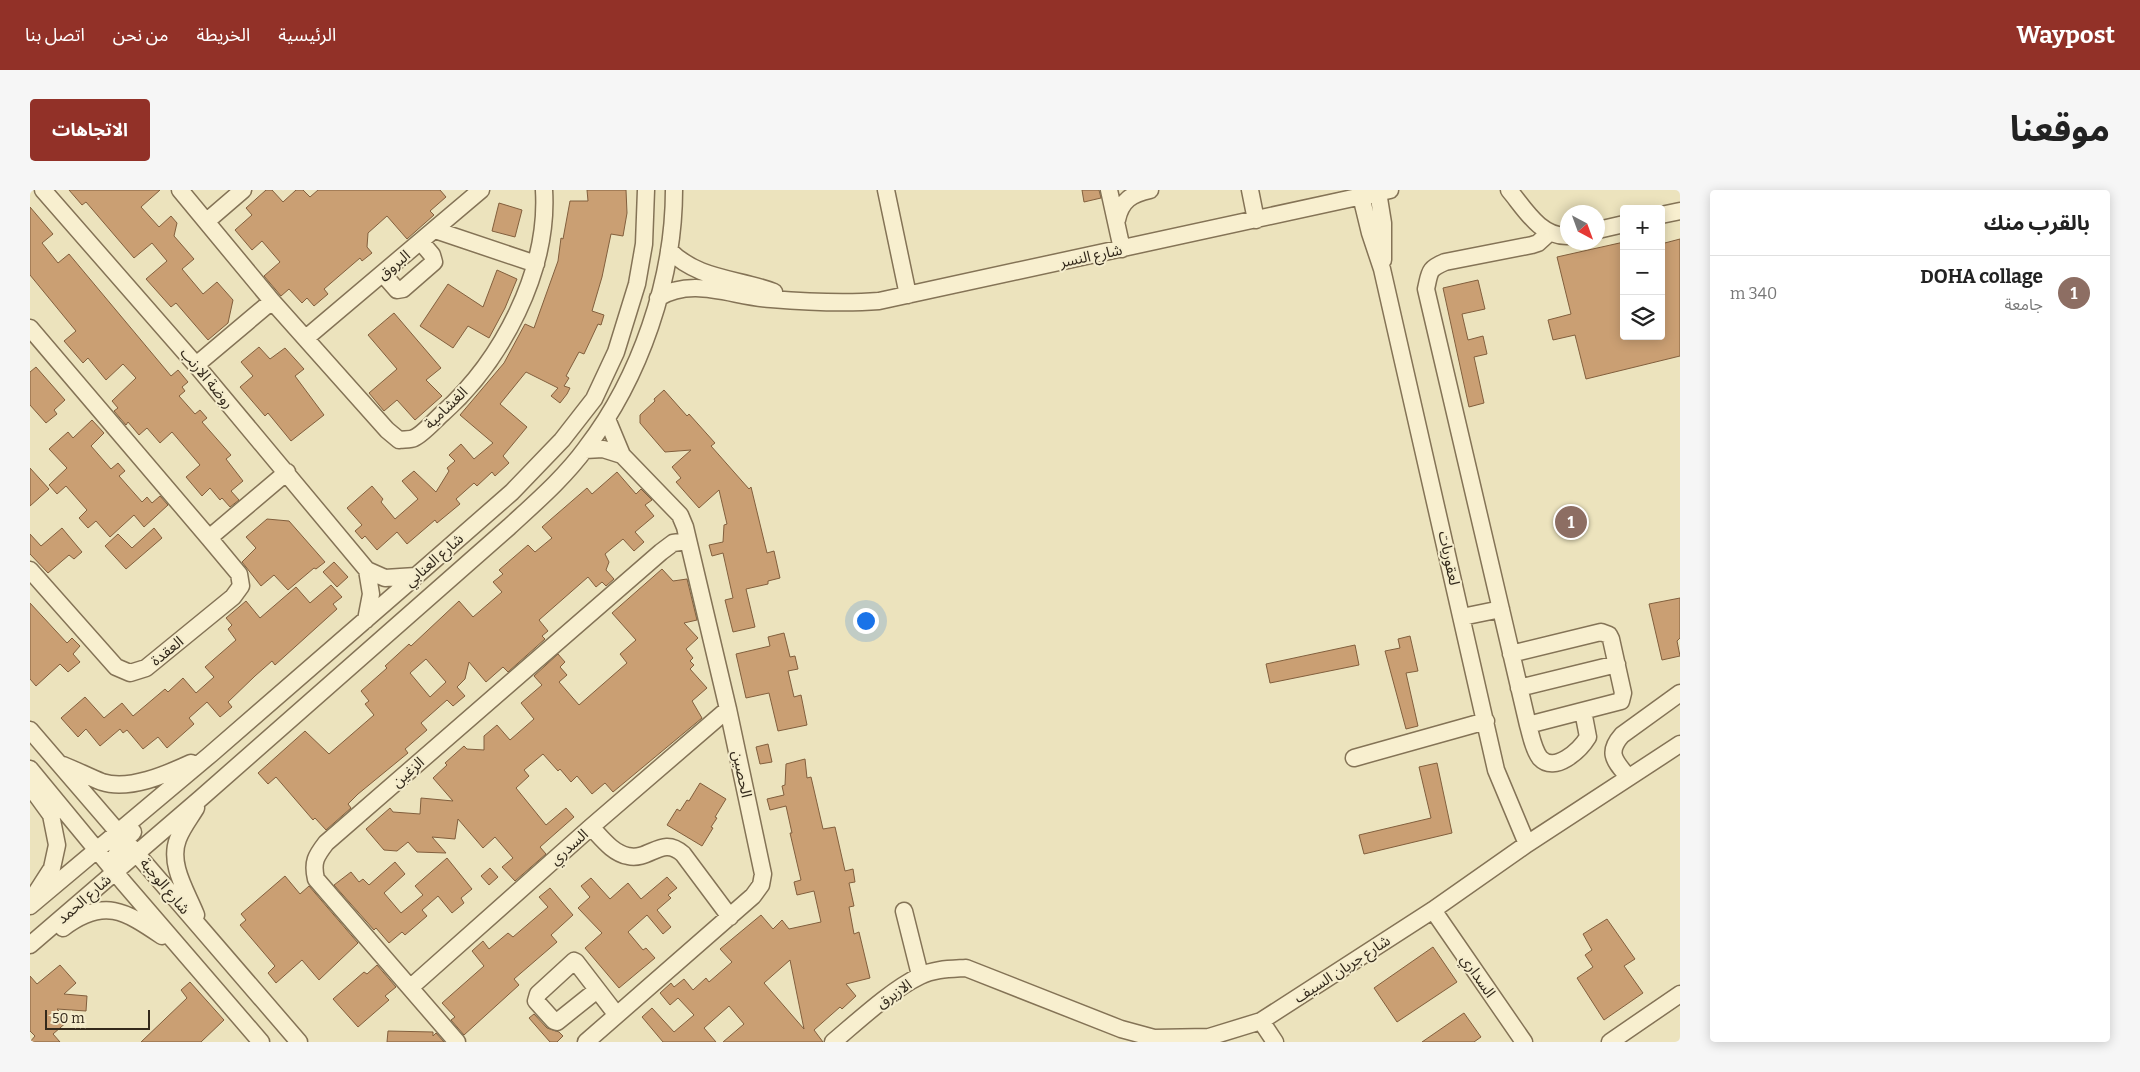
<!DOCTYPE html>
<html lang="ar">
<meta charset="utf-8">
<style>
:root{--surface:#fff;--page:#f6f6f6;--text:#222;--muted:#767676;--line:#e0e0e0;--accent:#923128}
body{margin:0;font-family:Bitter,"Noto Sans Arabic",serif;background:var(--page);color:var(--text);direction:rtl}
.controls{position:absolute;right:15px;top:15px;display:grid;overflow:hidden;border-radius:5px;box-shadow:0 2px 12px #0003}
.controls button{width:45px;height:45px;display:grid;place-items:center;padding:0;border:0;border-bottom:1px solid var(--line);background:var(--surface);color:var(--text);font:25px sans-serif}
.compass{position:absolute;left:1530px;top:15px;width:45px;height:45px;border-radius:50%;background:var(--surface);box-shadow:0 2px 12px #0003;rotate:139deg}
.scale{position:absolute;left:15px;bottom:12px;width:105px;box-sizing:border-box;padding-left:5px;border:2px solid #33291b;border-top:0;font-size:14px;line-height:18px;white-space:nowrap;color:#33291b;-webkit-text-stroke:4px #f4eccc;paint-order:stroke}
.you{position:absolute;left:835px;top:430px;width:18px;height:18px;margin:-12px;border:4px solid #fff;border-radius:50%;background:#1a73e8;box-shadow:0 0 0 8px #1a73e833}
.badge{display:grid;place-items:center;width:32px;height:32px;border-radius:50%;background:var(--accent);color:#fff;font-size:16px;font-weight:700}
.pin{position:absolute;translate:-50% -50%;border:2px solid #fff;box-shadow:0 1px 5px #0006}
.list{margin:0;padding:0;list-style:none}
h2{display:flex;justify-content:space-between;align-items:center;height:65px;margin:0;padding:0 20px;font-size:21px}
h2 small{font-size:16px;font-weight:400;color:var(--muted)}
.list li{display:grid;grid-template-columns:32px 1fr auto;gap:15px;align-items:center;box-sizing:border-box;height:75px;padding:0 20px;border-top:1px solid var(--line)}
.list b{display:block;font-size:19px;white-space:nowrap}
.list p{margin:0;font-size:16px;white-space:nowrap;color:var(--muted)}
.list em{font-size:16px;font-style:normal;color:var(--muted)}
.icon{flex:none;width:28px;height:28px;fill:none;stroke:currentColor;stroke-width:2;stroke-linecap:round;stroke-linejoin:round}
.map{position:relative;flex:none;width:1650px;height:852px;overflow:hidden;direction:ltr;border-radius:5px}
header{display:flex;align-items:center;gap:30px;box-sizing:border-box;height:70px;padding:0 25px;background:var(--accent);color:#fff}
header strong{font-size:24px}
nav{display:flex;gap:28px;margin-inline-start:auto;font-size:18px}
.intro{display:flex;align-items:center;justify-content:space-between;box-sizing:border-box;height:120px;padding:0 30px}
h1{margin:0;font-size:35px}
.button{padding:12px 22px;border-radius:5px;background:var(--accent);color:#fff;font-size:18px;font-weight:700}
main{display:flex;gap:30px;padding:0 30px}
aside{flex:1;background:var(--surface);border-radius:5px;box-shadow:0 2px 12px #0003}
.map>svg:first-child{display:block}
.building{fill:#ca9f73;stroke:#825f3d;fill-rule:evenodd}
.lines{fill:none;stroke-linecap:round;stroke-linejoin:round}
.minor-casing{stroke:#847356;stroke-width:19}
.minor{stroke:#f8efcf;stroke-width:16}
.labels{text-anchor:middle;stroke-width:4;stroke-linejoin:round;paint-order:stroke}
.street-label{font-size:15px;fill:#33291b;stroke:#f4eccc}
</style>
<header>
<strong>Waypost</strong>
<nav><a>الرئيسية</a><a>الخريطة</a><a>من نحن</a><a>اتصل بنا</a></nav>
</header>
<div class="intro"><h1>موقعنا</h1><a class="button">الاتجاهات</a></div>
<main>
<aside>
<h2>بالقرب منك<small></small></h2>
<ul class="list">
<li><span class="badge" style="background:#8d6e63">1</span><div><b>DOHA collage</b><p>جامعة</p></div><em>340 m</em></li>
</ul>
</aside>
<div class="map">
<svg width="1650" height="852" viewBox="0 0 1650 852">
<rect width="100%" height="100%" fill="#ece3bd"/>
<path class="building" d="M39,0H130L111,17L129,37L141,26L147,33L144,46L164,69L152,79L173,104L187,92L203,110L198,133L178,150L146,113L141,117L116,89L137,71L122,53L104,68L56,12L52,15Z
M236,0H242L253,12L266,0H273L280,7L288,0H410L416,7L400,21L404,25L377,49L357,26L338,43L337,57L342,63L332,71L330,68L294,99L298,104L284,116L277,108L272,113L259,99L251,106L234,86L250,72L232,51L222,60L205,40L222,25L216,18Z
M557,0H596L597,23L593,46L581,44L572,87L562,121L574,125L571,135L568,134L554,164L549,162L536,186L539,188L534,196L540,198L537,204L530,213L521,206L528,198L496,182L470,214L497,237L473,266L479,273L465,286L462,282L447,296L444,293L426,309L430,314L407,333L405,330L377,354L367,342L347,360L335,346L332,349L325,341L332,335L317,318L342,296L353,309L351,312L365,329L388,309L372,291L384,281L406,302L419,281L417,278L425,271L419,265L431,254L444,269L463,253L430,225L474,173L495,134L504,138L528,71L531,48L533,49L540,11H558Z
M1052,0H1069L1071,8L1054,12Z
M469,13L492,20L485,47L462,41Z
M0,17L23,44L12,53L28,73L39,64L141,186L148,180L158,192L152,197L155,201L149,206L165,224L170,220L177,228L172,232L201,265L196,269L213,291L201,301L209,310L200,317L192,308L190,310L180,298L172,306L156,287L170,275L142,242L130,253L117,238L109,245L98,232L96,235L84,221L88,218L82,211L106,188L93,174L76,190L58,168L53,173L34,151L46,141L0,85Z
M1650,49V166L1556,189L1545,145L1523,150L1518,130L1541,124L1527,67L1594,52V146H1631V54Z
M467,80L487,89L475,118L459,148L438,136L423,158L390,136L418,94L453,117Z
M1448,90L1455,119L1432,124L1438,150L1453,146L1457,164L1444,167L1454,213L1439,217L1413,98Z
M364,123L411,178L396,190L412,206L385,230L367,210L354,221L339,203L367,179L338,145Z
M229,157L240,169L255,158L274,179L265,186L294,225L261,251L238,223L235,226L210,197L223,186L211,172Z
M6,177L35,210L24,220L27,224L16,233L0,215V182Z
M634,200L657,226L659,224L685,253L681,256L719,299L721,297L737,363L744,361L750,388L738,391V394L716,399L725,437L703,442L695,410L703,408L693,363L682,366L679,355L693,352L694,335L697,334L689,300L669,318L646,292L651,288L642,277L661,260L635,262L610,233V225L625,211L624,209Z
M62,230L74,243L61,256L81,279L88,273L95,281L89,286L112,312L117,307L122,313L130,306L138,315L114,337L104,325L80,347L66,331L58,338L49,328L57,320L36,296L27,304L19,295L37,278L19,259L38,242L43,248Z
M0,278L19,299L0,316Z
M587,282L606,304L611,299L622,310L615,315L624,326L605,342L614,352L604,361L593,349L575,364L579,372L576,380L584,389L576,396L572,392L566,397L558,387L509,430L518,441L512,446L515,449L478,482L473,477L456,492L439,472L435,489L427,497L435,506L423,516L417,510L391,533L397,540L375,559L378,563L328,604L318,614L321,618L296,640L285,628L283,630L246,587L238,594L228,583L275,541L299,564L344,525L335,514L339,511L331,501L357,478L355,476L379,454L381,456L429,411L443,427L472,402L463,392L473,384L469,380L498,355L505,362L522,348L512,337L557,298L562,304ZM396,469L416,492L400,507L380,483Z
M237,329L259,331L295,372L286,379L284,378L258,400L244,385L231,396L212,372L226,358L216,347Z
M32,338L52,362L44,369L39,365L18,383L0,364V344L11,356Z
M124,338L132,348L96,379L75,356L88,344L102,358Z
M304,372L318,387L307,397L293,382Z
M632,379L643,391L657,389L667,430L654,433L668,448L656,459L663,468L660,471L664,475L660,479L677,498L662,511L672,528L583,602L575,593L562,604L547,586L541,592L530,579L528,581L513,564L494,580L499,586L486,598L516,635L536,618L544,627L510,657L516,664L485,691L472,677L483,668L465,647L453,658L428,629L425,649L402,647L416,663L387,662L378,652L367,661L354,660L336,639L360,618L363,622L390,624L391,608L423,611L403,588L417,575L415,573L434,556L437,559L454,560V546L467,535L480,550L504,529L491,513L512,495L504,486L528,464L535,472L530,477L537,485L529,492L549,515L597,473L590,464L606,450L582,423Z
M301,395L312,407L303,414L307,419L245,475L242,471L225,486L198,512L202,517L190,527L177,512L159,528L164,534L137,558L128,547L113,559L97,540L93,543L90,539L70,556L56,539L48,547L31,528L55,507L74,528L92,513L103,526L135,499L138,502L153,488L166,503L184,487L175,477L206,450L198,439L202,435L196,428L216,411L230,428L266,397L280,413Z
M1650,408V448L1647,451L1650,466L1632,470L1619,414Z
M0,413L37,453L42,448L50,456L43,464L50,472L38,482L30,474L6,496L0,489Z
M754,443L760,467L765,466L768,479L758,481L764,507L771,505L777,535L748,541L739,503L716,508L706,464L740,456L738,447Z
M1380,446L1388,481L1376,483L1388,536L1376,539L1355,461L1370,458L1368,449Z
M1325,455L1329,475L1240,493L1236,474Z
M738,554L742,572L730,574L726,557Z
M775,569L777,588L781,587L793,639L805,637L815,681L823,679L825,692L819,693L824,716L819,717L824,744L829,742L840,788L816,794L826,806L812,819L810,817L784,840L793,852H693L714,834L699,816L674,838L686,852H633L612,827L622,818L644,842L664,825L648,808L640,815L630,803L641,793L644,797L654,789L663,800L676,788L679,792L702,772L690,759L731,725L743,739L752,730L759,739L791,732L784,701L767,705L764,692L771,690L760,643H762L756,616L740,620L737,609L754,605L752,596L755,595L756,574ZM760,770L774,839L734,793Z
M1407,573L1422,643L1334,664L1329,645L1401,628L1389,577Z
M670,593L696,609L685,627L687,628L681,637L683,638L672,656L637,635L647,619L650,621L657,610L659,611Z
M417,668L442,699L431,708L434,713L422,723L408,706L392,720L397,726L375,745L372,742L359,753L346,738L344,740L304,695L321,682L329,692L333,689L339,695L365,672L375,684L354,703L371,723L393,705L385,696Z
M460,678L468,687L459,695L451,686Z
M255,686L270,704L279,696L328,753L289,790L272,770L246,793L238,783L245,776L210,735L216,730L211,724Z
M637,687L647,698L638,705L641,708L627,720L641,737L633,744L617,725L598,742L613,760L616,758L625,768L589,798L555,758L572,743L548,718L560,707L551,696L561,688L580,709L598,693L611,709Z
M520,698L543,725L521,745L527,752L484,789L489,795L434,845L421,830L425,827L412,813L454,776L442,761L453,751L459,759L478,743L483,747L518,717L509,707Z
M1577,729L1605,769L1594,776L1613,803L1574,830L1547,788L1563,777L1555,765L1562,760L1553,744Z
M1403,757L1427,792L1367,832L1344,798Z
M30,775L46,793L34,804L57,806L56,821L27,819L38,831L23,844L30,852H0L5,846L0,841V786L7,794Z
M347,775L366,797L355,806L359,810L328,837L303,809L334,782L337,784Z
M160,792L194,830L171,852H111L157,808L151,800Z
M1434,823L1451,847L1444,852H1392Z
M504,824L517,838L529,842L533,846L527,852H520L499,828Z
M358,841L403,842V846L406,843L414,852H357Z"/>
<g class="lines">
<defs>
<path id="minor" d="M13,0L166,175L337,380L355,388L386,386
M150,0L242,111L357,240L369,250C373,249 380,250 384,248C392,245 406,229 413,223C472,170 519,81 514,0
M856,0L878,105
M1079,0L1092,59
M1220,0L1226,30
M1479,0C1495,19 1510,47 1538,46
M1348,2L1353,33V70
M1331,6L1340,43L1352,79L1466,580L1497,654
M1631,25L1650,21
M1087,30C1091,10 1102,4 1120,0
M177,31L213,0
M405,40L506,74
M1568,40L1594,34
M1519,43L1508,53L1502,55L1415,72C1398,79 1400,82 1396,99L1498,535C1501,545 1503,559 1510,568C1525,584 1550,560 1558,547L1553,521
M639,60C668,90 708,88 744,102
M353,84L367,100L373,99L404,72L402,65L391,52
M628,108C663,86 703,107 741,109C777,112 813,114 849,111L1360,0
M0,138L179,348L209,384L211,396L203,407L116,478L100,483L86,477L0,380
M276,148L451,0
M166,175L242,111
M555,260L573,259L592,265
M179,348L257,282
M1432,427L1471,419
M336,430L341,404L337,380
M1481,464L1571,442L1579,445L1581,449L1593,503L1591,511L1498,535
M1489,498L1587,474
M0,540L269,852
M1324,568L1456,531
M33,575C46,580 59,587 72,592C99,601 137,584 161,573
M0,579L94,693L231,852
M1598,587C1585,571 1576,563 1592,545L1650,503
M0,596L21,625L27,655L22,678L6,703
M561,637C571,647 582,663 598,666C620,671 632,645 653,664L700,727
M85,682C83,664 90,654 103,642
M0,716L181,564L386,386L482,302L532,250L564,209L586,162L607,94L614,54L616,0
M1403,720L1494,852
M874,721L890,785
M166,725C157,702 138,674 148,649C152,638 160,628 166,618
M33,738C74,707 95,721 132,746
M0,755L171,608L479,337C506,312 534,288 556,258C610,188 644,89 644,0
M381,797L561,637L698,519
M567,800L527,832L524,831L506,811L508,804L544,771L546,772L586,824
M1231,831L1245,852
M427,852L286,689C282,672 286,666 296,653L631,362L643,353L657,351
M556,852L723,706L731,695L733,684L698,519L655,337L650,325L592,265L577,229
M803,852C828,831 861,800 890,786C904,779 920,779 936,778L1091,839L1124,848L1179,847L1231,831L1403,720L1497,654L1650,554
M1580,852L1650,804"/>
</defs>
<use href="#minor" class="minor-casing"/>
<use href="#minor" class="minor"/>
</g>
<g class="labels">
<g class="street-label">
<text transform="translate(1061 66) rotate(-12)" y="5">شارع النسر</text>
<text transform="translate(364 75) rotate(-40)" y="5">البروق</text>
<text transform="translate(177 188) rotate(50)" y="5">روضة الارنب</text>
<text transform="translate(416 218) rotate(-44)" y="5">الغشامية</text>
<text transform="translate(1419 368) rotate(78)" y="5">لعقوريات</text>
<text transform="translate(404 370) rotate(-41)" y="5">شارع العنابي</text>
<text transform="translate(137 461) rotate(-39)" y="5">العقدة</text>
<text transform="translate(378 582) rotate(-41)" y="5">الزغين</text>
<text transform="translate(712 584) rotate(78)" y="5">الحصين</text>
<text transform="translate(539 657) rotate(-42)" y="5">السدري</text>
<text transform="translate(135 696) rotate(50)" y="5">شارع الوجبة</text>
<text transform="translate(54 709) rotate(-41)" y="5">شارع الحمد</text>
<text transform="translate(1312 779) rotate(-33)" y="5">شارع جريان السيف</text>
<text transform="translate(1448 786) rotate(55)" y="5">السداري</text>
<text transform="translate(864 804) rotate(-35)" y="5">الازيرق</text>
</g>
</g>
</svg>
<div class="controls">
<button>+</button>
<button>−</button>
<button><svg class="icon" aria-label="layers" viewBox="0 0 24 24"><path d="M12 4l9 5-9 5-9-5zM3 14l9 5 9-5"/></svg></button>
</div>
<svg class="compass" viewBox="-18 -18 36 36"><path d="M0-13l5 13h-10z" fill="#e53935"/><path d="M0 13l5-13h-10z" fill="#767676"/></svg>
<div class="scale">50 m</div>
<div class="you"></div>
<div class="pin badge" style="left:1541px;top:332px;background:#8d6e63">1</div>
</div>
</main>
